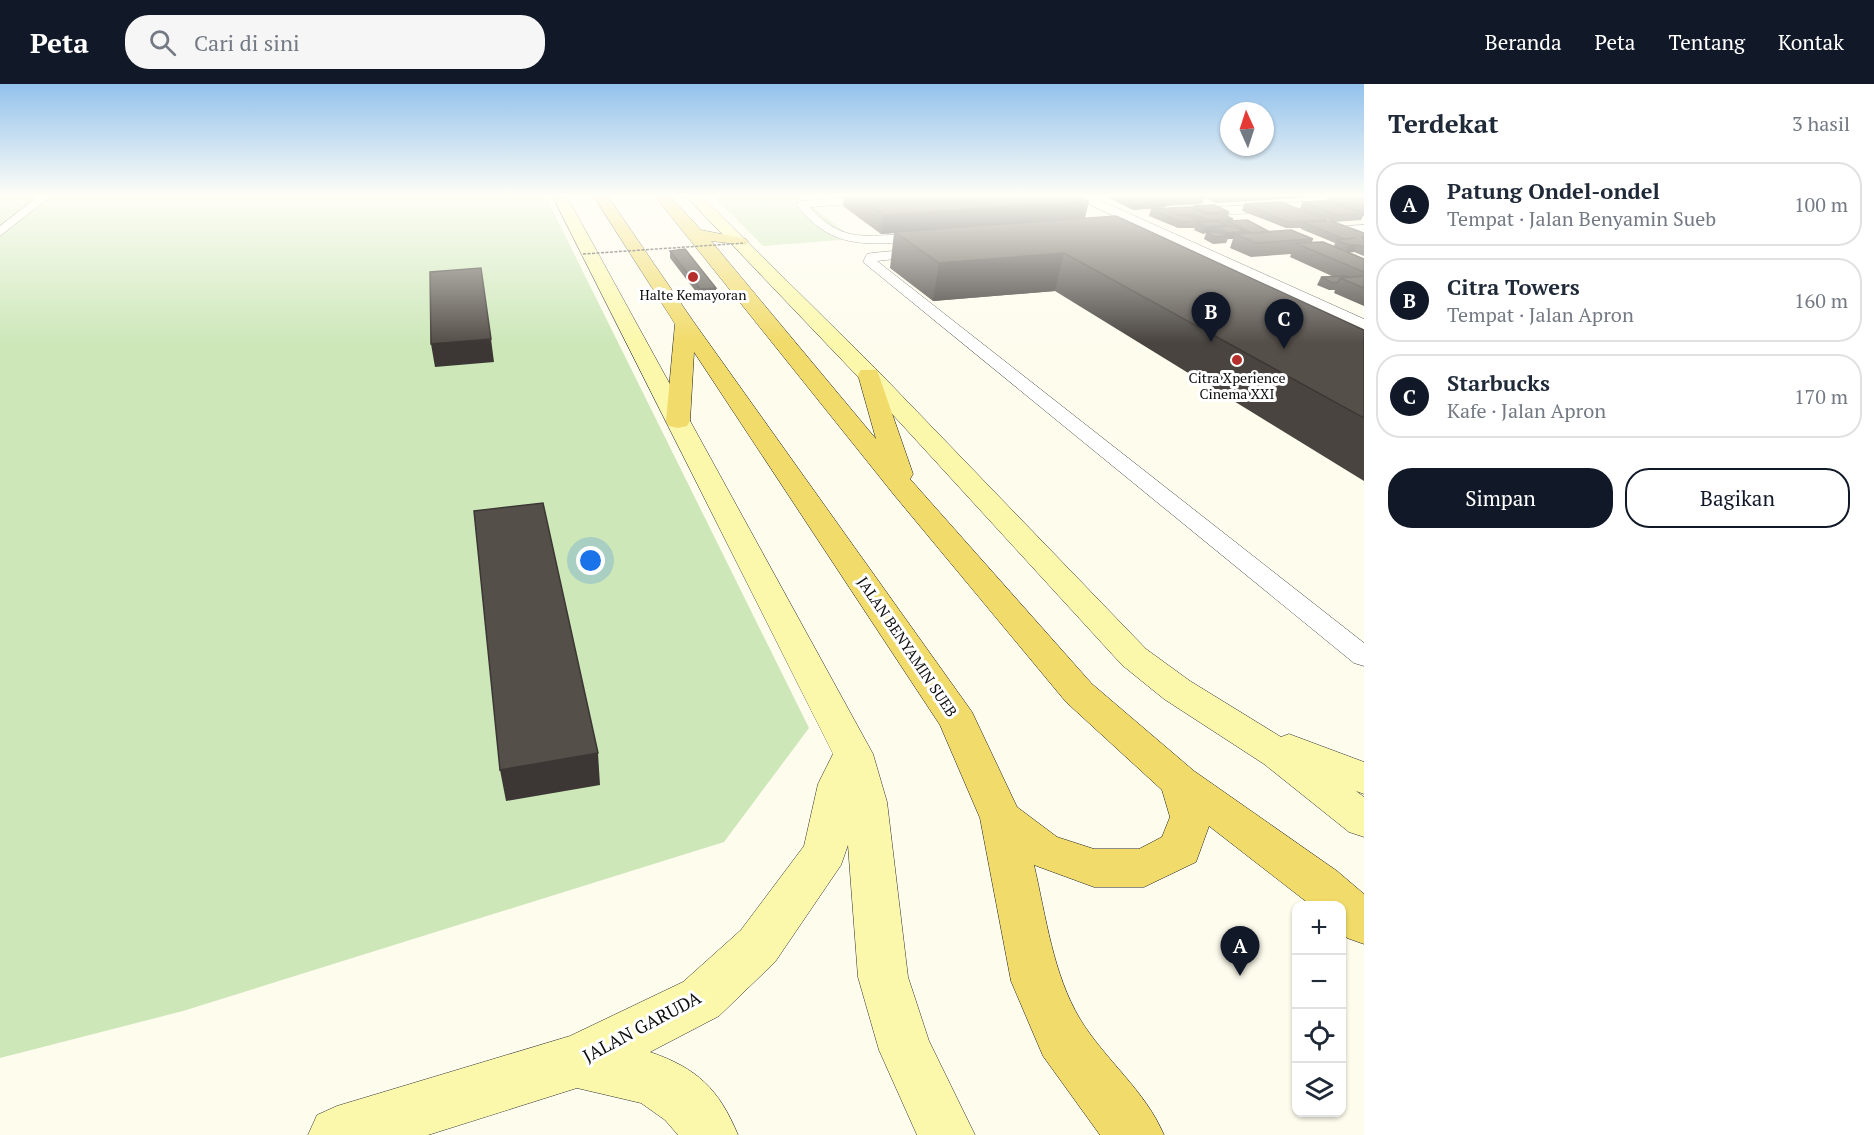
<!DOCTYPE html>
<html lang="id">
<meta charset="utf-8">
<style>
:root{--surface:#fff;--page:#f6f6f7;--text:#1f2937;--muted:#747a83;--line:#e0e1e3;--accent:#111827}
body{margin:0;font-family:"PT Serif",serif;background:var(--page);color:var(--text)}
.controls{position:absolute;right:18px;bottom:18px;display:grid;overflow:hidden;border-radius:12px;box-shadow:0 2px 4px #0004}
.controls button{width:54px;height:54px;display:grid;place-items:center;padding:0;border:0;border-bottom:2px solid var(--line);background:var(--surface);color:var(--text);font:30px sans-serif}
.compass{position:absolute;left:1220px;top:18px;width:54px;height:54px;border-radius:50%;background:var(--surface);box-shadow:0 2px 4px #0004;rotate:357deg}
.you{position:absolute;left:591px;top:477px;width:21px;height:21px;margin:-15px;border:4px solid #fff;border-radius:50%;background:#1a73e8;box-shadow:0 0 0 9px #1a73e833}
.badge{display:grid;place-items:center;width:39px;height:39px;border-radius:50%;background:var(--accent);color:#fff;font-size:20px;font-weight:700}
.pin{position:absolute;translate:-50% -50px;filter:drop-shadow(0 2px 3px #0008)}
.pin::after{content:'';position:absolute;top:32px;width:21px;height:18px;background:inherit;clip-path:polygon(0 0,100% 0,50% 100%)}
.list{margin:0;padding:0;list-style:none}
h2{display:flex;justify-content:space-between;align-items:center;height:78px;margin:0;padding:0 24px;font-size:26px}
h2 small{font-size:20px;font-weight:400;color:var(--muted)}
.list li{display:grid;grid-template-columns:39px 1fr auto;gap:18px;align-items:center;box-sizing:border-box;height:84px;margin:0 12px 12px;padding:0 12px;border:2px solid var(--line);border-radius:24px}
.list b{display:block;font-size:22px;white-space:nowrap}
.list p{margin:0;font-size:20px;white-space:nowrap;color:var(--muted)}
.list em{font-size:20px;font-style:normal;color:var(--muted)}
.actions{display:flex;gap:12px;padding:18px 24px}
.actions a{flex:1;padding:14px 0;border:2px solid var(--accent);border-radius:24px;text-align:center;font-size:21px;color:var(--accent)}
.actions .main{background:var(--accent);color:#fff}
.icon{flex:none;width:33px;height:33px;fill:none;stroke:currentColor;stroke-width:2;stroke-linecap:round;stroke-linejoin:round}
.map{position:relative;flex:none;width:1364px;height:1051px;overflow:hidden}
header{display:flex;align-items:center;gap:36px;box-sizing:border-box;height:84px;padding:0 30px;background:var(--accent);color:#fff}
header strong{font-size:28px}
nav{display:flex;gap:33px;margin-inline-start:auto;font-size:21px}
.search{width:420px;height:54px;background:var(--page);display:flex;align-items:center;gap:15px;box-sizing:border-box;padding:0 21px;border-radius:24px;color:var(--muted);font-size:22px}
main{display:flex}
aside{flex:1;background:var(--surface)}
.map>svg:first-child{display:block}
.green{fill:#cde7b9}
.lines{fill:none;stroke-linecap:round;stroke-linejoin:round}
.lane-casing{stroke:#404040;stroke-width:1}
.street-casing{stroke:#404040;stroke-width:1}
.secondary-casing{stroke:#2f2f2f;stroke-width:1}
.primary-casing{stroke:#1e1e1e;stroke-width:1}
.lane{fill:#fff;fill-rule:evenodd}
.street{fill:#fff;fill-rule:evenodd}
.secondary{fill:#fbf8ac;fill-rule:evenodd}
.primary{fill:#f1db6a;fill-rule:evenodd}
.path-bridge{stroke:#2f2f2f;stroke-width:1.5;stroke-dasharray:3 1.5;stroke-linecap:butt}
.wall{fill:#494440}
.shaded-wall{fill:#3c3734}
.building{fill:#554f4a;stroke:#3c3734;stroke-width:1.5}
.poi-dot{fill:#b5302c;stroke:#fff;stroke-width:2}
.labels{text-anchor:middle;stroke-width:6;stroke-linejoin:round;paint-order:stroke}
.far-poi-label{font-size:14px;fill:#0d0d0d;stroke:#fff}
.street-label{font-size:15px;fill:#0d0d0d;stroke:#fff}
.near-street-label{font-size:18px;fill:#0d0d0d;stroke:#fff}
</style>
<header>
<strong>Peta</strong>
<div class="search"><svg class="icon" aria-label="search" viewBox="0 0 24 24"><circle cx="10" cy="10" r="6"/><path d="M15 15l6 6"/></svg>Cari di sini</div>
<nav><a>Beranda</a><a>Peta</a><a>Tentang</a><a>Kontak</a></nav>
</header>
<main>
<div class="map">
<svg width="1364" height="1051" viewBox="0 0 1364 1051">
<rect width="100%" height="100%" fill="#fefced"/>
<path class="green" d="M0,111H545L809,644L724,758L183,927L0,974Z
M712,111H797L854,155L763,162Z"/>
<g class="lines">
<defs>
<path id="lane" d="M40,111H52L0,152V142Z
M880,111H939L934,114L810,123C839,156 860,153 901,150L907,154C901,160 889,159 881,159C843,161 819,150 796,120L802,117Z
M925,164L930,165V171L877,177L1364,559V582L1354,579L863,178L867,170L872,169Z"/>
<path id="street" d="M1069,111H1088L1364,235V248Z
M1364,115V123L1180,133L1173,129L1180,125Z
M1364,141V151L1347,152L1339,147L1347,142Z"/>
<path id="secondary" d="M552,111H566L873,670L887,718L908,893L929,957L975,1051H917L879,966L858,893L848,761L841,781L775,878L719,932L650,968C697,984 719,1005 738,1051H678L665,1036L641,1019L577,1004L428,1051H308L317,1031L337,1022L570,952L683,898L741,846L804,762L818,700L833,670Z
M685,111H700L877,286L1146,565L1190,597L1281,653L1289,650L1364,678V710L1356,707L1364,713V753L1349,748L1264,680L1164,615L1122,581L861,296Z"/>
<path id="primary" d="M593,111H607L693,237L972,628L1017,723L1057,753L1094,765H1139L1162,753L1170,733L1162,706L1066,618L895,412L654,111H669L701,146L746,155L748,158L746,161L711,157L876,355L858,291L861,286H877L913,390L910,395L1092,600L1194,687L1337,787L1364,810V860L1347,854L1342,849V822H1312L1209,742L1196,778L1144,803H1094L1034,781C1046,833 1053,890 1080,935C1105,976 1145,1006 1164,1051H1100L1043,972L1011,897L980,734L940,641L694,268L690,337L687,342L678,344L669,342L666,337L675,240Z"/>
</defs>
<use href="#lane" class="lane-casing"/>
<use href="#street" class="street-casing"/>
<use href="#secondary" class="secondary-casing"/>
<use href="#primary" class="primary-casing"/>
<use href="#lane" class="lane"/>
<use href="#street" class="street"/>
<use href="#secondary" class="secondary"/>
<use href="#primary" class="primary"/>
<path class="path-bridge" d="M583,170L745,159"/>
</g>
<path class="wall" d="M844,111H1076L1089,117L1085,134L1364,246V397L1055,207L933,217L890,184L894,149L881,150L843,122Z
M1110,111H1353L1216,119L1204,114L1202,120L1166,122V123L1133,126L1109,114Z
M1327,115H1364V132H1363L1361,136L1334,138L1300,125L1302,118L1326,117Z
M1244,120L1327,136L1326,137L1364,149V172L1354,168H1349L1364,175V222L1334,209L1335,206H1329L1317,201L1321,193H1334L1290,173L1291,170L1251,173L1230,164L1233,155H1228L1226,159L1213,160L1204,155L1206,149L1203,150L1194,146L1195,144H1178L1149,132L1151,125L1192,124L1193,122L1229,128L1228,133L1233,135V137L1270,148L1313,155L1312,158L1334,162L1335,159L1301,145V144H1286L1242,127Z
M670,167L716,211L700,213L670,174Z"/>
<path class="shaded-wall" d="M1089,117L1084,135L881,150L884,131Z
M1168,117L1166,123L1133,126L1135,119Z
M1225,141L1223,147L1215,143L1214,149L1206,148L1203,150L1206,143Z
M1245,147L1243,153L1235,150L1233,155H1228L1229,152L1227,153L1228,149Z
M1349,161H1358L1354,168L1346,169Z
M1064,169L1055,207L933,217L939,179Z
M716,204V211L700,213V205Z
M491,255L494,278L435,283L431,260Z
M598,669L600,701L506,717L500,686Z"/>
<path class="building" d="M854,111H1076L1089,117L884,131Z
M1119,111H1158L1168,117L1135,119Z
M1158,111H1198L1204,114L1167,116Z
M1214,111H1246L1218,113Z
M1358,113L1364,115V126H1358L1327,115Z
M1328,117L1364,130L1337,131L1302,118Z
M1281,118L1327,136L1288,138L1244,120Z
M1214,121L1229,128L1208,129L1193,122Z
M1190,123L1205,130H1221L1233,135L1208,136L1194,130L1177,131H1188L1200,137L1180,138L1151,125Z
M1116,132L1364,246V334L1064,169L939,179L895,148Z
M1247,136L1270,148L1252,149L1228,137Z
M1216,137L1225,141L1206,143L1196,139Z
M1331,137L1364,149V153L1362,154H1364V163L1358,161H1349L1336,156L1355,154L1344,155L1303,138Z
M1232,142L1245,147L1228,149L1215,143Z
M1291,146L1313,155L1256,159L1235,150Z
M1206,148H1219L1229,152L1215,153Z
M1323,158L1364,175V188L1295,159Z
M685,165L716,204L700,205L670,167Z
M481,184L491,255L431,260L430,188Z
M1345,192L1348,193L1340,194L1338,198L1333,199L1321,193Z
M1364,192V204L1340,194Z
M543,419L598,669L500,686L474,427Z"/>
<linearGradient id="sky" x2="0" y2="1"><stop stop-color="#93c2ec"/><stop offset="0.43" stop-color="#fffef7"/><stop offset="1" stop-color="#fffef7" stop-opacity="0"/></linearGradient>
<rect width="1364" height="259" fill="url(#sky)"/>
<g class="poi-dot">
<circle cx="693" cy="193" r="6"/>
<circle cx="1237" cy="276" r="6"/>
</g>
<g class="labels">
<g class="far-poi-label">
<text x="693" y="216">Halte Kemayoran</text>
<text x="1237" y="299">Citra Xperience<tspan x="1237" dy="16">Cinema XXI</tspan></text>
</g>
<g class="street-label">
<text transform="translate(907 563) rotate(56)" y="5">JALAN BENYAMIN SUEB</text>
</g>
<g class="near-street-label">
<text transform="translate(642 943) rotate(-28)" y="6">JALAN GARUDA</text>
</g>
</g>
</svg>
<div class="controls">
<button>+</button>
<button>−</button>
<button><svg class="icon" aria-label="locate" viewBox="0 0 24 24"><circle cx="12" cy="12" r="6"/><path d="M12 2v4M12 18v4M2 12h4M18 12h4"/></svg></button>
<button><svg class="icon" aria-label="layers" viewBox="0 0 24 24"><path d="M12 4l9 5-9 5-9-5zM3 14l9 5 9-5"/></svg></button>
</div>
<svg class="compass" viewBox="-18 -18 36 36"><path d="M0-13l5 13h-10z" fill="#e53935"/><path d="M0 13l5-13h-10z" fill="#747a83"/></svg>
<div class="you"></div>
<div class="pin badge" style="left:1240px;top:892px">A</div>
<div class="pin badge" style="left:1211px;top:258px">B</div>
<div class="pin badge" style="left:1284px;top:265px">C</div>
</div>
<aside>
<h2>Terdekat<small>3 hasil</small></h2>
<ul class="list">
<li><span class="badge">A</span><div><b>Patung Ondel-ondel</b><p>Tempat · Jalan Benyamin Sueb</p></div><em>100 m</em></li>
<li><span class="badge">B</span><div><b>Citra Towers</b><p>Tempat · Jalan Apron</p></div><em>160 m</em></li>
<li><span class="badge">C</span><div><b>Starbucks</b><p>Kafe · Jalan Apron</p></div><em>170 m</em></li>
</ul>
<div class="actions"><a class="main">Simpan</a><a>Bagikan</a></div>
</aside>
</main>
